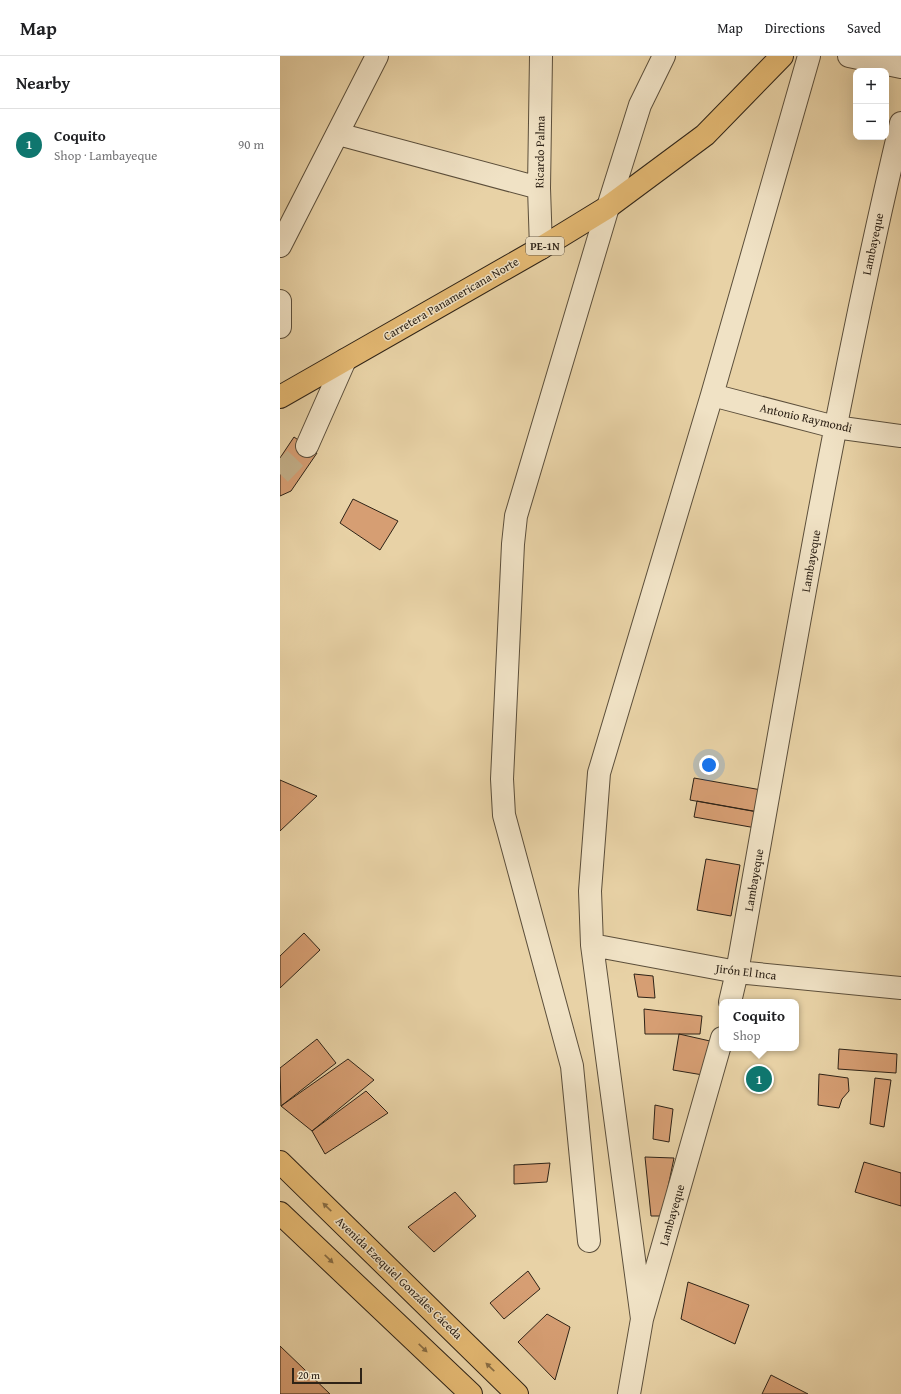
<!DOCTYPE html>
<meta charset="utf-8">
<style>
:root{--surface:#fff;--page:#f6f6f6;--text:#202124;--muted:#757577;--line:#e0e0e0;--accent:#0f766e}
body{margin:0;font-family:"Gentium Book Plus",serif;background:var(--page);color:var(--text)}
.controls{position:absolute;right:12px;top:12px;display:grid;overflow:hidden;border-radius:8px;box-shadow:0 4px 16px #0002}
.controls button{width:36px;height:36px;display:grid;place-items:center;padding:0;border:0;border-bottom:1px solid var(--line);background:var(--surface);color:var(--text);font:20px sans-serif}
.scale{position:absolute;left:12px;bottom:10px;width:70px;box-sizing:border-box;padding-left:4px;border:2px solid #2e2317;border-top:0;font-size:11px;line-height:14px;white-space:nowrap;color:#2e2317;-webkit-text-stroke:3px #f0e2c5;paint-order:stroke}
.you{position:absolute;left:429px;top:709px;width:14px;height:14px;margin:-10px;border:3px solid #fff;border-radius:50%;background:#1a73e8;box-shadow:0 0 0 6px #1a73e833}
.badge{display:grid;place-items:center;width:26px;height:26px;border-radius:50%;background:var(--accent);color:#fff;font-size:13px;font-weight:700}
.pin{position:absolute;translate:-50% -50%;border:2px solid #fff;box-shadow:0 1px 4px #0006}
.popup{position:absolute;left:439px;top:943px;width:80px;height:52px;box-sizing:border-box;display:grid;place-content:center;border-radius:8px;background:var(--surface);filter:drop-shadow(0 1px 3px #0005);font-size:13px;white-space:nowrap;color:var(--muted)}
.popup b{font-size:15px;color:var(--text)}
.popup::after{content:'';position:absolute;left:50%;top:100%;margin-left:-8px;border:8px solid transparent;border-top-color:var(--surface)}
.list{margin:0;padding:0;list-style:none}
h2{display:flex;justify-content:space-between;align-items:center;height:52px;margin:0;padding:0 16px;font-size:17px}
h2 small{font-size:13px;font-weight:400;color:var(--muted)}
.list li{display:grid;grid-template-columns:26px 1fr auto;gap:12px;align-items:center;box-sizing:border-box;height:72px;padding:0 16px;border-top:1px solid var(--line)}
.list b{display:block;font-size:15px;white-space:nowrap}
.list p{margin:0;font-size:13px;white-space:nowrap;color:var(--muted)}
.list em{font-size:13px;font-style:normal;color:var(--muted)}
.map{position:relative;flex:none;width:621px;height:1338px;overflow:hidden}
header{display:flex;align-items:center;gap:24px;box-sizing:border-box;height:56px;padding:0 20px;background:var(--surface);border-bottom:1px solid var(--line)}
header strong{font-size:19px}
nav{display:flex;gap:22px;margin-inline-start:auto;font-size:14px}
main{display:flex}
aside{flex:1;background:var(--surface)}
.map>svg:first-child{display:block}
.building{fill:#d69e73;stroke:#2e2317}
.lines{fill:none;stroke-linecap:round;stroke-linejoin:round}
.minor-tunnel{stroke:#c3af89;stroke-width:22;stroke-dasharray:22 11;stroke-linecap:butt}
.minor-casing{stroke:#5c4f3b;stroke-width:24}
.major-casing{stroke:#2e2317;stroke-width:24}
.highway-casing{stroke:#2e2317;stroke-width:24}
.minor{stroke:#f0e2c5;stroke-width:22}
.major{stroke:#e4b973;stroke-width:22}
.highway{stroke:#e4b973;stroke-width:22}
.oneway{fill:#896e45}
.labels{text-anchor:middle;stroke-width:3;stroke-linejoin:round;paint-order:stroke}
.shield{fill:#f0e2c5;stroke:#685c4b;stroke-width:1}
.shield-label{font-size:11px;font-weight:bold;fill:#2e2317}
.street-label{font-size:12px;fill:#2e2317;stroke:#f0e2c5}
</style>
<header>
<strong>Map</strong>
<nav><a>Map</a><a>Directions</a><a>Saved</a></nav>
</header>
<main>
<aside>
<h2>Nearby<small></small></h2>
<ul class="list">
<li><span class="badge">1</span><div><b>Coquito</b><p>Shop · Lambayeque</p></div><em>90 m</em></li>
</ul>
</aside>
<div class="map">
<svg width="621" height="1338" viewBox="0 0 621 1338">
<rect width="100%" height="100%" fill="#e8d2a6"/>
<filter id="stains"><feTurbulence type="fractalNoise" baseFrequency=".005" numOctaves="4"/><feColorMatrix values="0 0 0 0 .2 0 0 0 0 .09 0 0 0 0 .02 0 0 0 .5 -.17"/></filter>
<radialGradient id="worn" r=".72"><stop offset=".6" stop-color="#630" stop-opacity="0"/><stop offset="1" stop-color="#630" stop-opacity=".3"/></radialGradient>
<path class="building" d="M14,381L37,397L11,435L0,440V402Z
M73,443L118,465L100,494L60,467Z
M414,722L487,735L483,757L410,744Z
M0,724L37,740L0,775Z
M417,745L479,756L476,772L414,761Z
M426,803L460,809L451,860L417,854Z
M24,877L40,894L0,932V900Z
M354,918L373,920L375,942L358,941Z
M364,953L422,960L420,978H365Z
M399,978L430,985L423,1019L393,1014Z
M37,983L56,1007L1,1050L0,1012Z
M559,993L617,998L616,1017L558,1013Z
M68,1003L94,1024L32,1075L1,1050Z
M539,1018L568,1022L569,1035L562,1043L559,1052L538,1049Z
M595,1022L611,1024L604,1071L590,1068Z
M86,1035L108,1057L45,1098L32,1075Z
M375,1049L393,1053L389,1086L373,1083Z
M365,1101L394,1102L382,1160H371Z
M584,1106L621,1117V1150L575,1136Z
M270,1107L267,1126L234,1128V1109Z
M175,1136L196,1160L154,1196L128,1171Z
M248,1215L260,1233L224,1263L210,1247Z
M408,1226L469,1249L455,1288L401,1263Z
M267,1258L290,1271L275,1324L238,1286Z
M0,1290L50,1338H0Z
M491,1319L528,1338H482Z"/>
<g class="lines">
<path class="minor-tunnel" d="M0,418L27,390"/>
<defs>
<path id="minor" d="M569,0L621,11
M58,78L259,132
M0,190L97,0
M261,192L259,132L261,0
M0,245V271
M432,339L555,371L621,380
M27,390L65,304
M312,889L457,916L621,932
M450,946L457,916C508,632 554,347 621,67
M309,1185L292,1010L224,759L222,723L233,488L236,460L328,151L360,49L384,0
M362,1263L312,889L310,835L319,717L432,339L529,0
M349,1338L362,1263L442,982"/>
<path id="major" d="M0,1106L237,1338
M0,1157L191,1338"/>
<path id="highway" d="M0,341L261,192L328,151L425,79L502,0"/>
</defs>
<use href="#minor" class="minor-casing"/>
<use href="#major" class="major-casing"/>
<use href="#highway" class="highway-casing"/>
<use href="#minor" class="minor"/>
<use href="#major" class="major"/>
<use href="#highway" class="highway"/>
</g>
<defs><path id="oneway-solid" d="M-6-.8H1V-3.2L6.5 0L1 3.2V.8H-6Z"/></defs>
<g class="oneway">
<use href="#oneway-solid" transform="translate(47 1151) rotate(-136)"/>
<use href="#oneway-solid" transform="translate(49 1203) rotate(44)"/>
<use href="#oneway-solid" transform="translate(143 1292) rotate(44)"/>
<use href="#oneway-solid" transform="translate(210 1311) rotate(-136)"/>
</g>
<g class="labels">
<rect class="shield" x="246" y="181" width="38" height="18" rx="3"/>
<g class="shield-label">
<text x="265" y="194">PE-1N</text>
</g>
<g class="street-label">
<text transform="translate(260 96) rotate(-89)" y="4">Ricardo Palma</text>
<text transform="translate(593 188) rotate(-78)" y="4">Lambayeque</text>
<text transform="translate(171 243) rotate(-30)" y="4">Carretera Panamericana Norte</text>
<text transform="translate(526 362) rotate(13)" y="4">Antonio Raymondi</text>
<text transform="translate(531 505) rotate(-80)" y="4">Lambayeque</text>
<text transform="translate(474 824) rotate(-80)" y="4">Lambayeque</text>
<text transform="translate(466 916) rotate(7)" y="4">Jirón El Inca</text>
<text transform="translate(392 1159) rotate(-74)" y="4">Lambayeque</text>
<text transform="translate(119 1222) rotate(44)" y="4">Avenida Ezequiel Gonzáles Cáceda</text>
</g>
</g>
<rect width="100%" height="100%" filter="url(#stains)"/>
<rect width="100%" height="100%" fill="url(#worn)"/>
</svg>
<div class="controls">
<button>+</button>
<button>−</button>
</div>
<div class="scale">20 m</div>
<div class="you"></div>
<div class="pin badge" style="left:479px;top:1023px">1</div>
<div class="popup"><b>Coquito</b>Shop</div>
</div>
</main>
